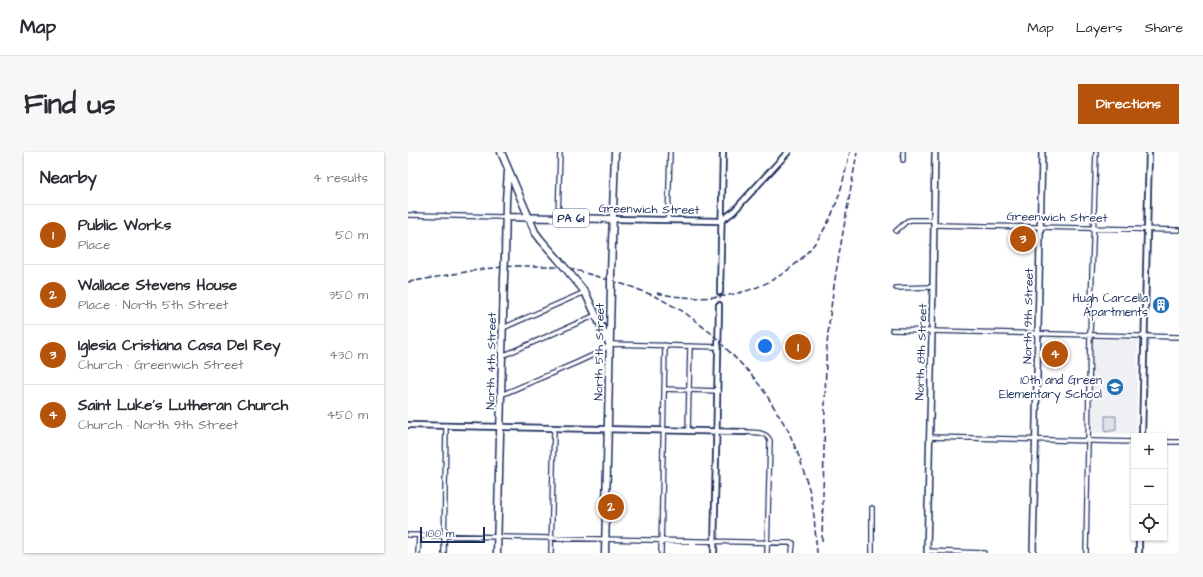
<!DOCTYPE html>
<meta charset="utf-8">
<style>
:root{--surface:#fff;--page:#f7f7f7;--text:#2b2b33;--muted:#7c7c81;--line:#e1e1e2;--accent:#b45309}
body{margin:0;font-family:"Architects Daughter",sans-serif;background:var(--page);color:var(--text)}
.controls{position:absolute;right:12px;bottom:12px;display:grid;overflow:hidden;border-radius:0px;box-shadow:0 1px 3px #0004}
.controls button{width:36px;height:36px;display:grid;place-items:center;padding:0;border:0;border-bottom:1px solid var(--line);background:var(--surface);color:var(--text);font:20px sans-serif}
.scale{position:absolute;left:12px;bottom:10px;width:65px;box-sizing:border-box;padding-left:4px;border:2px solid #1b2f5e;border-top:0;font-size:11px;line-height:14px;white-space:nowrap;color:#1b2f5e;-webkit-text-stroke:3px #fff;paint-order:stroke}
.you{position:absolute;left:357px;top:194px;width:14px;height:14px;margin:-10px;border:3px solid #fff;border-radius:50%;background:#1a73e8;box-shadow:0 0 0 6px #1a73e833}
.badge{display:grid;place-items:center;width:26px;height:26px;border-radius:50%;background:var(--accent);color:#fff;font-size:13px;font-weight:700}
.pin{position:absolute;translate:-50% -50%;border:2px solid #fff;box-shadow:0 1px 4px #0006}
.list{margin:0;padding:0;list-style:none}
h2{display:flex;justify-content:space-between;align-items:center;height:52px;margin:0;padding:0 16px;font-size:17px}
h2 small{font-size:13px;font-weight:400;color:var(--muted)}
.list li{display:grid;grid-template-columns:26px 1fr auto;gap:12px;align-items:center;box-sizing:border-box;height:60px;padding:0 16px;border-top:1px solid var(--line)}
.list b{display:block;font-size:15px;white-space:nowrap}
.list p{margin:0;font-size:13px;white-space:nowrap;color:var(--muted)}
.list em{font-size:13px;font-style:normal;color:var(--muted)}
.icon{flex:none;width:22px;height:22px;fill:none;stroke:currentColor;stroke-width:2;stroke-linecap:round;stroke-linejoin:round}
.map{position:relative;flex:none;width:771px;height:401px;overflow:hidden;border-radius:0px}
header{display:flex;align-items:center;gap:24px;box-sizing:border-box;height:56px;padding:0 20px;background:var(--surface);border-bottom:1px solid var(--line)}
header strong{font-size:19px}
nav{display:flex;gap:22px;margin-inline-start:auto;font-size:14px}
.intro{display:flex;align-items:center;justify-content:space-between;box-sizing:border-box;height:96px;padding:0 24px}
h1{margin:0;font-size:28px}
.button{padding:10px 18px;border-radius:0px;background:var(--accent);color:#fff;font-size:14px;font-weight:700}
main{display:flex;gap:24px;padding:0 24px}
aside{flex:1;background:var(--surface);border-radius:0px;box-shadow:0 1px 3px #0004}
.map>svg:first-child{display:block}
.built{fill:#eff0f4}
.green{fill:#dee1e7;stroke:#7c88a2}
.lines{fill:none;stroke-linecap:round;stroke-linejoin:round}
.tertiary-tunnel{stroke:#d1d5df;stroke-width:4.5;stroke-dasharray:4.5 2;stroke-linecap:butt}
.minor-casing{stroke:#1b2f5e;stroke-width:6}
.tertiary-casing{stroke:#1b2f5e;stroke-width:8}
.secondary-casing{stroke:#1b2f5e;stroke-width:8}
.primary-casing{stroke:#1b2f5e;stroke-width:9}
.minor{stroke:#fff;stroke-width:3.5}
.tertiary{stroke:#fff;stroke-width:4.5}
.secondary{stroke:#fff;stroke-width:5}
.primary{stroke:#fff;stroke-width:6}
.rail{stroke:#1b2f5e;stroke-width:1.5;stroke-dasharray:6 3;stroke-linecap:butt}
.primary-bridge-casing{stroke:#1b2f5e;stroke-width:9;stroke-linecap:butt}
.primary-bridge{stroke:#fff;stroke-width:6}
.labels{text-anchor:middle;stroke-width:4;stroke-linejoin:round;paint-order:stroke}
.shield{fill:#fff;stroke:#5f6d8e;stroke-width:1}
.shield-label{font-size:11px;font-weight:bold;fill:#1b2f5e}
.street-label{font-size:12px;fill:#1b2f5e;stroke:#fff}
.poi-label{font-size:12px;fill:#1b2f5e;stroke:#fff;text-anchor:end}
</style>
<header>
<strong>Map</strong>
<nav><a>Map</a><a>Layers</a><a>Share</a></nav>
</header>
<div class="intro"><h1>Find us</h1><a class="button">Directions</a></div>
<main>
<aside>
<h2>Nearby<small>4 results</small></h2>
<ul class="list">
<li><span class="badge">1</span><div><b>Public Works</b><p>Place</p></div><em>50 m</em></li>
<li><span class="badge">2</span><div><b>Wallace Stevens House</b><p>Place · North 5th Street</p></div><em>350 m</em></li>
<li><span class="badge">3</span><div><b>Iglesia Cristiana Casa Del Rey</b><p>Church · Greenwich Street</p></div><em>430 m</em></li>
<li><span class="badge">4</span><div><b>Saint Luke's Lutheran Church</b><p>Church · North 9th Street</p></div><em>450 m</em></li>
</ul>
</aside>
<div class="map">
<svg width="771" height="401" viewBox="0 0 771 401">
<rect width="100%" height="100%" fill="#fff"/>
<filter id="ink" filterUnits="userSpaceOnUse"><feTurbulence type="fractalNoise" baseFrequency=".025" numOctaves="2"/><feDisplacementMap in="SourceGraphic" scale="8" xChannelSelector="R" yChannelSelector="G"/><feConvolveMatrix kernelMatrix="1 2 1 2 8 2 1 2 1" color-interpolation-filters="sRGB"/></filter>
<g filter="url(#ink)">
<path class="built" d="M685,187L730,188L728,282L683,281Z"/>
<path class="green" d="M697,264H708V278L697,280Z"/>
<g class="lines">
<path class="tertiary-tunnel" d="M311,153L312,140"/>
<defs>
<path id="minor" d="M495,8V0
M0,63L97,65
M150,66L152,0
M260,68L262,0
M526,73L771,78
M488,79L499,69L503,68H526
M488,136L525,135
M95,176L177,140
M484,178L771,185
M94,204L188,163
M256,237L310,239
M93,243L168,211L194,199L202,192L311,195
M280,279L282,194
M337,280C346,281 359,279 362,289L359,401
M521,285L726,290
M756,290H771
M464,356V401
M0,383L385,391L384,401
M519,399L576,401
M10,401L11,383
M36,401L38,274
M143,401L146,276
M253,401L257,193
M678,401L682,183L688,0"/>
<path id="tertiary" d="M205,67L313,69L325,60L380,0
M312,140L315,0
M0,273L337,280
M734,284L741,0
M306,401L311,153
M731,401V386"/>
<path id="secondary" d="M519,401L525,135L527,0
M625,401L634,0"/>
<path id="primary" d="M93,0L127,80L133,88L149,106
M97,65L205,67
M97,105L98,48L100,19
M203,122L207,0
M163,123L177,140L201,191
M89,401L96,126
M197,401L203,136"/>
</defs>
<use href="#minor" class="minor-casing"/>
<use href="#tertiary" class="tertiary-casing"/>
<use href="#secondary" class="secondary-casing"/>
<use href="#primary" class="primary-casing"/>
<use href="#minor" class="minor"/>
<use href="#tertiary" class="tertiary"/>
<use href="#secondary" class="secondary"/>
<use href="#primary" class="primary"/>
<path class="rail" d="M0,130L75,117L106,114H137L164,117L224,135L249,145L276,160L303,181L343,222L356,239L380,278L392,307L402,340L406,364L409,401
M249,141C316,156 385,136 419,72C431,50 436,25 442,0
M414,389L418,208C422,138 438,69 449,0"/>
<defs>
<path id="primary-bridge" d="M149,106L163,123
M96,126L97,105
M203,136V122"/>
</defs>
<use href="#primary-bridge" class="primary-bridge-casing"/>
<use href="#primary-bridge" class="primary-bridge"/>
</g>
</g>
<defs>
<symbol id="building-disc" viewBox="-11 -11 22 22"><circle r="9.5" fill="#1f6fb2" stroke="#fff"/><path d="M-4-6H4V6H1V3H-1V6H-4ZM-2.5-4.3h1.7v1.8h-1.7ZM.8-4.3h1.7v1.8H.8ZM-2.5-1h1.7V.8h-1.7ZM.8-1h1.7V.8H.8Z" fill="#fff"/></symbol>
<symbol id="school-disc" viewBox="-11 -11 22 22"><circle r="9.5" fill="#1f6fb2" stroke="#fff"/><path d="M0-5L7-2L0 1L-7-2ZM-4 1L0 2.5L4 1V4Q0 6-4 4Z" fill="#fff"/></symbol>
</defs>
<g fill-rule="evenodd">
<use href="#building-disc" x="743" y="143" width="20" height="20"/>
<use href="#school-disc" x="697" y="225" width="20" height="20"/>
</g>
<g class="labels">
<rect class="shield" x="145" y="57" width="36" height="18" rx="3"/>
<g class="shield-label">
<text x="163" y="70">PA 61</text>
</g>
<g class="street-label">
<text transform="translate(241 57) rotate(1)" y="4">Greenwich Street</text>
<text transform="translate(649 65) rotate(1)" y="4">Greenwich Street</text>
<text transform="translate(620 164) rotate(-89)" y="4">North 9th Street</text>
<text transform="translate(191 200) rotate(-89)" y="4">North 5th Street</text>
<text transform="translate(513 200) rotate(-88)" y="4">North 8th Street</text>
<text transform="translate(83 209) rotate(-89)" y="4">North 4th Street</text>
</g>
<g class="poi-label">
<text x="740" y="150">Hugh Carcella<tspan x="740" dy="14">Apartments</tspan></text>
<text x="694" y="232">10th and Green<tspan x="694" dy="14">Elementary School</tspan></text>
</g>
</g>
</svg>
<div class="controls">
<button>+</button>
<button>−</button>
<button><svg class="icon" aria-label="locate" viewBox="0 0 24 24"><circle cx="12" cy="12" r="6"/><path d="M12 2v4M12 18v4M2 12h4M18 12h4"/></svg></button>
</div>
<div class="scale">100 m</div>
<div class="you"></div>
<div class="pin badge" style="left:390px;top:195px">1</div>
<div class="pin badge" style="left:203px;top:355px">2</div>
<div class="pin badge" style="left:615px;top:87px">3</div>
<div class="pin badge" style="left:647px;top:202px">4</div>
</div>
</main>
